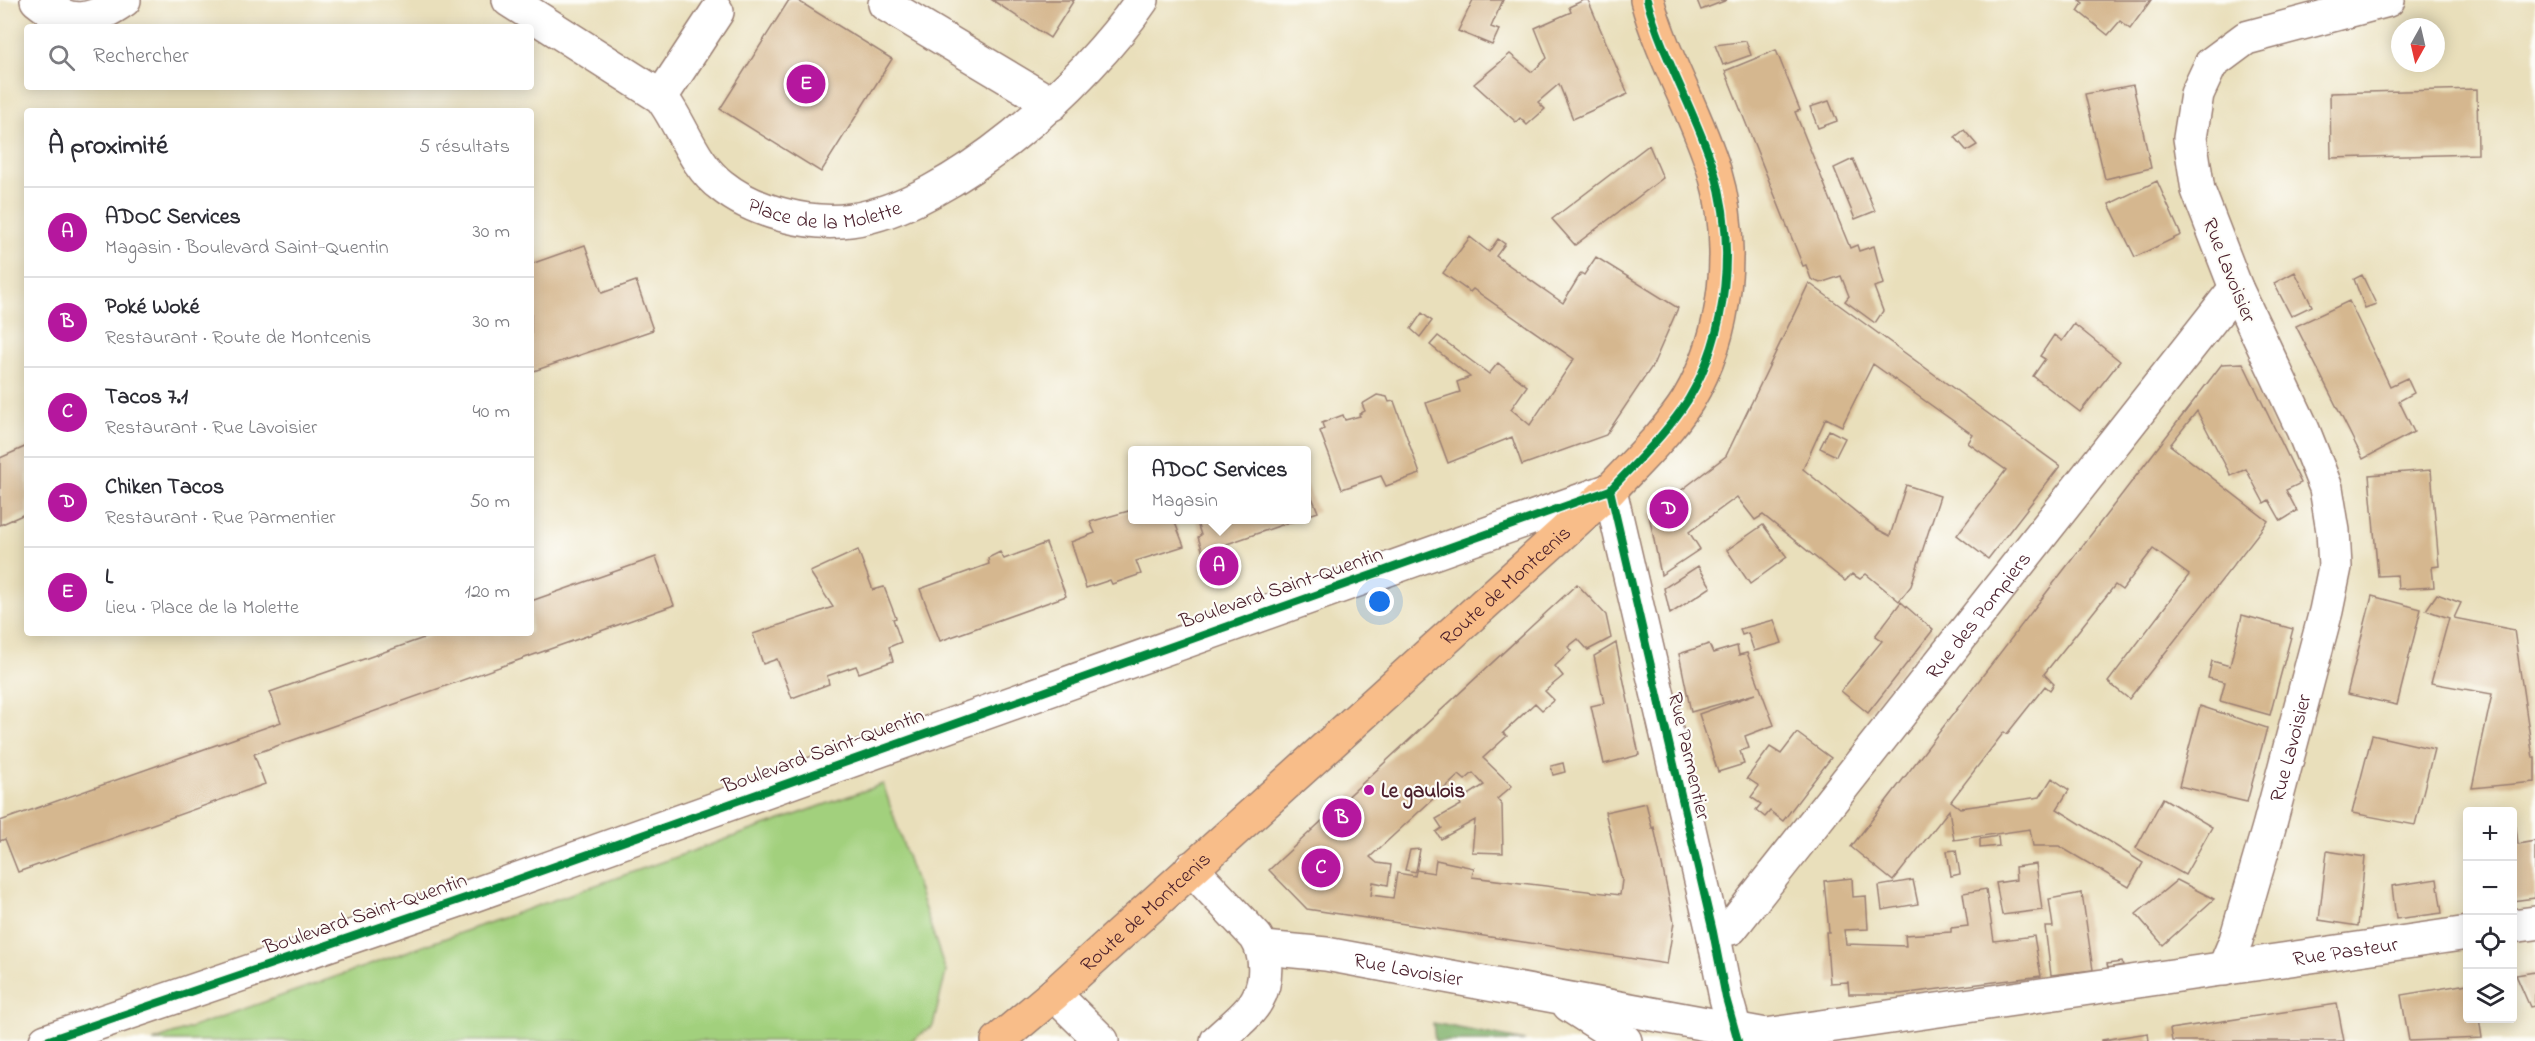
<!DOCTYPE html>
<html lang="fr">
<meta charset="utf-8">
<style>
:root{--surface:#fff;--page:#f2f2f3;--text:#2b2b33;--muted:#7c7c81;--line:#e1e1e2;--accent:#b5179e}
body{margin:0;font-family:"Indie Flower",sans-serif;background:var(--page);color:var(--text)}
.controls{position:absolute;right:18px;bottom:18px;display:grid;overflow:hidden;border-radius:6px;box-shadow:0 3px 15px #0003}
.controls button{width:54px;height:54px;display:grid;place-items:center;padding:0;border:0;border-bottom:2px solid var(--line);background:var(--surface);color:var(--text);font:30px sans-serif}
.compass{position:absolute;left:2391px;top:18px;width:54px;height:54px;border-radius:50%;background:var(--surface);box-shadow:0 3px 15px #0003;rotate:188deg}
.you{position:absolute;left:1380px;top:602px;width:21px;height:21px;margin:-15px;border:4px solid #fff;border-radius:50%;background:#1a73e8;box-shadow:0 0 0 9px #1a73e833}
.badge{display:grid;place-items:center;width:39px;height:39px;border-radius:50%;background:var(--accent);color:#fff;font-size:20px;font-weight:700}
.pin{position:absolute;translate:-50% -50%;border:3px solid #fff;box-shadow:0 2px 6px #0006}
.popup{position:absolute;left:1128px;top:446px;width:183px;height:78px;box-sizing:border-box;display:grid;place-content:center;border-radius:6px;background:var(--surface);filter:drop-shadow(0 2px 4px #0005);font-size:20px;white-space:nowrap;color:var(--muted)}
.popup b{font-size:22px;color:var(--text)}
.popup::after{content:'';position:absolute;left:50%;top:100%;margin-left:-12px;border:12px solid transparent;border-top-color:var(--surface)}
.list{margin:0;padding:0;list-style:none}
h2{display:flex;justify-content:space-between;align-items:center;height:78px;margin:0;padding:0 24px;font-size:26px}
h2 small{font-size:20px;font-weight:400;color:var(--muted)}
.list li{display:grid;grid-template-columns:39px 1fr auto;gap:18px;align-items:center;box-sizing:border-box;height:90px;padding:0 24px;border-top:2px solid var(--line)}
.list b{display:block;font-size:22px;white-space:nowrap}
.list p{margin:0;font-size:20px;white-space:nowrap;color:var(--muted)}
.list em{font-size:20px;font-style:normal;color:var(--muted)}
.icon{flex:none;width:33px;height:33px;fill:none;stroke:currentColor;stroke-width:2;stroke-linecap:round;stroke-linejoin:round}
.map{position:relative;flex:none;width:2535px;height:1041px;overflow:hidden}
.search{position:absolute;background:var(--surface);box-shadow:0 3px 15px #0003;left:24px;top:24px;width:510px;height:66px;display:flex;align-items:center;gap:15px;box-sizing:border-box;padding:0 21px;border-radius:6px;color:var(--muted);font-size:22px}
.panel{position:absolute;background:var(--surface);box-shadow:0 3px 15px #0003;left:24px;top:108px;width:510px;height:528px;border-radius:6px}
.map>svg:first-child{display:block}
.green{fill:#a2d07d;stroke:#767854;stroke-width:1.5}
.forest{fill:#81b26c;stroke:#66684c;stroke-width:1.5}
.building{fill:#d5b78f}
.lines{fill:none;stroke-linecap:round;stroke-linejoin:round}
.minor-casing{stroke:#9a7f73;stroke-width:36}
.major-casing{stroke:#9a7f73;stroke-width:36}
.minor{stroke:#fff;stroke-width:33}
.major{stroke:#f8bd89;stroke-width:33}
.cycleway-casing{stroke:#fdfcf7;stroke-width:11}
.cycleway{stroke:#00873e;stroke-width:8}
.poi-dot{fill:#b5179e;stroke:#fdfcf7;stroke-width:2}
.labels{text-anchor:middle;stroke-width:4.5;stroke-linejoin:round;paint-order:stroke}
.street-label{font-size:21px;fill:#4a1f2b;stroke:#fdfcf7}
.poi-label{font-size:21px;font-weight:bold;fill:#4a1f2b;stroke:#fdfcf7;text-anchor:start}
</style>
<div class="map">
<svg width="2535" height="1041" viewBox="0 0 2535 1041">
<rect width="100%" height="100%" fill="#fdfcf7"/>
<filter id="ink" filterUnits="userSpaceOnUse"><feTurbulence type="fractalNoise" baseFrequency=".0167" numOctaves="2"/><feDisplacementMap in="SourceGraphic" scale="12" xChannelSelector="R" yChannelSelector="G"/><feConvolveMatrix kernelMatrix="1 2 1 2 8 2 1 2 1" color-interpolation-filters="sRGB"/></filter>
<filter id="wash" filterUnits="userSpaceOnUse"><feTurbulence type="fractalNoise" baseFrequency=".008" numOctaves="4" result="noise"/><feDisplacementMap in="SourceGraphic" scale="24" xChannelSelector="R" yChannelSelector="G"/><feGaussianBlur stdDeviation="1.35" result="paint"/><feColorMatrix in="noise" values="0 0 0 0 0 0 0 0 0 0 0 0 0 0 0 0 0 1.4 0 .05"/><feComposite in="paint" operator="in"/></filter>
<g filter="url(#wash)">
<rect width="100%" height="100%" fill="#e9dfbb"/>
<path class="green" d="M883,784L946,972L933,1026L911,1041H153Z"/>
<path class="forest" d="M1433,1023L1525,1041H1435Z"/>
<g id="blocks">
<path class="building" d="M789,0H797L892,59L821,172L720,109Z
M992,0H1074L1050,38Z
M1473,0H1503L1491,27L1499,30L1492,45L1458,31Z
M1584,0H1588L1628,94L1573,119L1559,84L1538,102L1545,109L1527,125L1520,118L1516,122L1474,84L1510,54L1532,72L1547,58L1535,28L1571,12L1569,7Z
M1697,0H1727L1701,10Z
M2079,0H2151L2130,29L2120,21L2108,35L2078,11L2083,3Z
M1746,41L1751,55L1723,65L1715,45Z
M1776,50L1800,110L1795,112L1850,248L1857,245L1859,251L1874,246L1884,284L1874,287L1883,311L1875,323L1845,301L1849,296L1841,276L1820,283L1811,279L1806,265L1803,266L1725,71Z
M2133,85L2151,168L2105,179L2085,94Z
M2477,89L2478,154L2331,158L2330,93Z
M1829,101L1837,121L1818,128L1810,107Z
M1964,130L1977,145L1967,151L1955,137Z
M1649,145L1663,178L1575,245L1552,219Z
M1853,159L1875,211L1855,219L1834,168Z
M2157,181L2181,235L2135,257L2109,204Z
M1470,237L1489,252L1498,239L1505,244L1496,256L1563,303L1581,273L1584,275L1596,257L1678,308L1653,365L1606,435L1522,465L1512,437L1448,463L1426,403L1460,392L1457,382L1470,377L1430,345L1438,336L1489,374L1498,363L1527,386L1511,409L1530,425L1574,359L1473,289L1470,292L1443,273Z
M585,245L602,293L636,281L653,330L531,372V264Z
M2295,272L2312,306L2291,316L2274,283Z
M2362,275L2376,304L2365,308L2354,279Z
M1809,283L2060,466L1988,559L1957,535L2006,470L1968,443L1973,435L1873,364L1842,426L1826,418L1803,469L1877,529L1890,536L1906,485L1940,496L1911,586L1899,601L1866,574L1860,579L1852,574L1845,581L1763,515L1755,520L1737,497L1689,532L1700,549L1661,575L1649,515L1726,456Z
M2349,301L2390,386L2407,378L2414,393L2399,401L2414,432L2363,459L2296,326Z
M1422,313L1432,321L1420,337L1411,329Z
M2074,324L2120,361L2080,412L2033,376L2045,359L2040,356L2054,335L2062,341Z
M2243,363L2301,483L2286,490L2297,511L2281,521L2269,500L2264,503L2246,469L2231,476L2197,411L2170,445L2268,521L2129,699L2108,682L2189,575L2153,549L2122,590L2115,585L2044,674L2054,684L2050,690L2045,686L2007,734L2004,732L1951,801L1960,808L2040,797L2052,778L2069,790L2057,809L2143,863L2129,887L2059,846H2033L2030,829L1954,840L1949,810L1893,881L1851,847L2222,364Z
M1377,395L1387,397L1389,402L1394,401L1420,474L1386,486L1381,476L1342,489L1320,431L1324,429L1322,423L1343,415L1345,420L1360,416L1359,414L1365,411L1362,404Z
M1829,430L1845,438L1836,456L1820,448Z
M27,446V513L0,525V458Z
M2431,470L2439,566L2432,567L2434,587L2398,589L2397,575L2378,576L2369,475Z
M1306,482L1318,512L1306,516Z
M1132,510V520H1174L1184,546L1136,561L1141,574L1112,584L1110,580L1086,588L1071,542L1095,533L1090,522Z
M1196,520H1296L1224,545L1232,567L1210,574L1198,537L1201,535Z
M1763,525L1787,557L1750,584L1727,550Z
M1046,543L1066,596L940,641L920,589L989,564L988,558L1000,552L1004,559Z
M858,550L873,590L884,587L896,618L893,619L901,642L889,647L893,661L859,673L856,666L827,676L829,684L792,698L777,659L763,664L753,634L833,607L810,572Z
M656,557L674,605L254,754L265,784L18,872L5,839L0,841V821L281,722L270,692L438,633H531V601Z
M1698,566L1711,587L1670,614L1664,588Z
M1577,584L1606,615L1611,638L1588,650L1578,639L1568,647L1571,651L1555,666L1563,676L1545,691L1554,700L1542,710L1535,703L1503,733L1507,736L1483,758L1512,786L1497,799L1502,805L1503,853L1472,852L1475,820L1441,839L1436,832L1442,828L1436,819L1461,805L1459,801L1484,785L1473,773L1465,780L1459,775L1370,857L1377,863L1391,865L1388,885L1373,882L1371,895L1393,898L1397,873L1415,876L1416,870L1434,873L1436,860L1474,868L1472,877L1620,895L1622,880L1605,812L1646,803L1652,828L1654,827L1674,922L1667,964L1307,909L1269,870Z
M2437,594L2461,603L2454,618L2514,630L2533,758H2535V782L2472,788L2492,694L2431,683L2449,618L2426,610Z
M2372,596L2421,609L2397,705L2347,694Z
M1901,602L1933,630L1868,713L1841,691L1882,641L1875,636Z
M2242,615L2293,629L2270,715L2220,701L2225,682L2208,678L2212,661L2230,666Z
M1774,620L1782,643L1754,651L1748,633L1742,635L1740,629Z
M1616,643L1639,755L1604,764L1591,706L1604,703L1594,656Z
M1709,644L1713,653L1737,646L1739,655L1747,653L1774,725L1745,736L1749,748L1740,751L1744,764L1718,772L1699,714L1755,694L1691,712L1679,654Z
M2200,706L2267,728L2247,802L2179,786Z
M1797,733L1831,758L1783,821L1770,811L1765,817L1756,810L1761,804L1751,797L1759,786L1747,778L1770,747L1781,754Z
M2372,735L2434,749L2415,825L2352,813Z
M1563,763L1565,772L1553,775L1551,766Z
M2163,798L2212,827L2185,875L2136,848Z
M2512,827H2516L2518,844L2535,841V898L2512,901Z
M1998,836L1999,846L1980,848V839Z
M1420,849L1416,872L1405,870L1410,850Z
M1956,850L1960,874L1951,876L1947,851Z
M2327,851L2365,857L2358,926L2319,920Z
M2036,864L2042,910L2002,915L1996,883L2016,880L2015,867Z
M1852,878L1853,897L1866,896L1868,929L1844,930L1846,944L1906,946L1905,935L1951,932V928L1968,926L1963,893L1986,889L1994,941L2034,936L2041,976L1900,994H1849L1848,982L1830,983L1826,932H1829L1824,881Z
M2437,879L2442,913L2396,919L2392,886Z
M1913,880L1918,904L1882,910L1879,886Z
M2177,880L2214,899L2163,945L2136,914Z
M2082,893L2093,970L2051,975L2045,927H2053L2049,899Z
M2122,962L2123,965L2108,968L2107,964Z
M2535,972V1006L2530,1007L2516,975Z
M2468,984V1018H2479L2482,1038L2409,1041L2401,995Z
M2337,1004L2344,1041H2172L2170,1029Z
M2148,1033L2149,1041H2102V1040Z"/>
</g>
</g>
<g filter="url(#ink)">
<use href="#blocks" fill-opacity="0" stroke="#9a7f73" stroke-width="1.5"/>
<g class="lines">
<defs>
<g id="minor">
<path d="M37,0C70,27 90,23 124,0"/>
<path id="s1" d="M509,0L661,97C682,124 693,165 722,186C754,212 810,226 851,220C952,206 1087,82 1142,0"/>
<path d="M885,4L1052,104"/>
<path d="M661,97L717,12"/>
<path d="M1191,868L1256,937C1267,954 1268,981 1257,1000C1249,1015 1229,1029 1217,1041"/>
<path d="M2512,926L2535,923"/>
<path id="s2" d="M1713,932L1731,928L2236,288"/>
<path id="s3" d="M1264,948L1326,954L1766,1035L2468,933"/>
<path id="s4" d="M2224,969L2236,940L2269,827L2326,611L2335,567L2333,531L2326,488L2303,430L2236,288L2198,190L2190,138L2197,94L2211,64L2246,38L2388,0"/>
<path d="M1054,994L1102,1041"/>
<path d="M1569,1005L1625,1041"/>
<path d="M46,1041L468,897L1610,490L1713,932L1726,998L1738,1041"/>
</g>
<g id="major">
<path id="s5" d="M998,1041L1054,994L1610,490C1637,461 1667,433 1688,400C1728,333 1736,243 1714,170C1696,112 1663,59 1647,0"/>
</g>
</defs>
<use href="#minor" class="minor-casing"/>
<use href="#major" class="major-casing"/>
<use href="#minor" class="minor"/>
<use href="#major" class="major"/>
<defs>
<path id="cycleway" d="M1610,490L1713,932L1726,998L1738,1041
M46,1041L468,897L1610,490C1637,461 1667,433 1688,400C1728,333 1736,243 1714,170C1696,112 1663,59 1647,0"/>
</defs>
<use href="#cycleway" class="cycleway-casing"/>
<use href="#cycleway" class="cycleway"/>
</g>
</g>
<circle class="poi-dot" cx="1369" cy="790" r="6"/>
<g class="labels">
<g class="street-label">
<text dy="7" stroke="none"><textPath href="#s1" startOffset="399">Place de la Molette</textPath></text>
<text transform="translate(2230 270) rotate(68)" y="7">Rue Lavoisier</text>
<text dy="7" stroke="none"><textPath href="#s5" startOffset="682">Route de Montcenis</textPath></text>
<text transform="translate(1281 587) rotate(-19)" y="7">Boulevard Saint-Quentin</text>
<text dy="7" stroke="none"><textPath href="#s2" startOffset="417">Rue des Pompiers</textPath></text>
<text dy="7" stroke="none"><textPath href="#s4" startOffset="231">Rue Lavoisier</textPath></text>
<text transform="translate(823 750) rotate(-20)" y="7">Boulevard Saint-Quentin</text>
<text transform="translate(1690 756) rotate(77)" y="7">Rue Parmentier</text>
<text dy="7" stroke="none"><textPath href="#s5" startOffset="196">Route de Montcenis</textPath></text>
<text transform="translate(365 913) rotate(-19)" y="7">Boulevard Saint-Quentin</text>
<text dy="7" stroke="none"><textPath href="#s3" startOffset="1095">Rue Pasteur</textPath></text>
<text dy="7" stroke="none"><textPath href="#s3" startOffset="146">Rue Lavoisier</textPath></text>
</g>
<g class="poi-label">
<text x="1381" y="797">Le gaulois</text>
</g>
</g>
</svg>
<div class="controls">
<button>+</button>
<button>−</button>
<button><svg class="icon" aria-label="locate" viewBox="0 0 24 24"><circle cx="12" cy="12" r="6"/><path d="M12 2v4M12 18v4M2 12h4M18 12h4"/></svg></button>
<button><svg class="icon" aria-label="layers" viewBox="0 0 24 24"><path d="M12 4l9 5-9 5-9-5zM3 14l9 5 9-5"/></svg></button>
</div>
<svg class="compass" viewBox="-18 -18 36 36"><path d="M0-13l5 13h-10z" fill="#e53935"/><path d="M0 13l5-13h-10z" fill="#7c7c81"/></svg>
<div class="you"></div>
<div class="pin badge" style="left:1219px;top:566px">A</div>
<div class="popup"><b>ADOC Services</b>Magasin</div>
<div class="pin badge" style="left:1342px;top:818px">B</div>
<div class="pin badge" style="left:1321px;top:868px">C</div>
<div class="pin badge" style="left:1669px;top:509px">D</div>
<div class="pin badge" style="left:806px;top:84px">E</div>
<div class="search"><svg class="icon" aria-label="search" viewBox="0 0 24 24"><circle cx="10" cy="10" r="6"/><path d="M15 15l6 6"/></svg>Rechercher</div>
<section class="panel">
<h2>À proximité<small>5 résultats</small></h2>
<ul class="list">
<li><span class="badge">A</span><div><b>ADOC Services</b><p>Magasin · Boulevard Saint-Quentin</p></div><em>30 m</em></li>
<li><span class="badge">B</span><div><b>Poké Woké</b><p>Restaurant · Route de Montcenis</p></div><em>30 m</em></li>
<li><span class="badge">C</span><div><b>Tacos 7.1</b><p>Restaurant · Rue Lavoisier</p></div><em>40 m</em></li>
<li><span class="badge">D</span><div><b>Chiken Tacos</b><p>Restaurant · Rue Parmentier</p></div><em>50 m</em></li>
<li><span class="badge">E</span><div><b>L</b><p>Lieu · Place de la Molette</p></div><em>120 m</em></li>
</ul>
</section>
</div>
